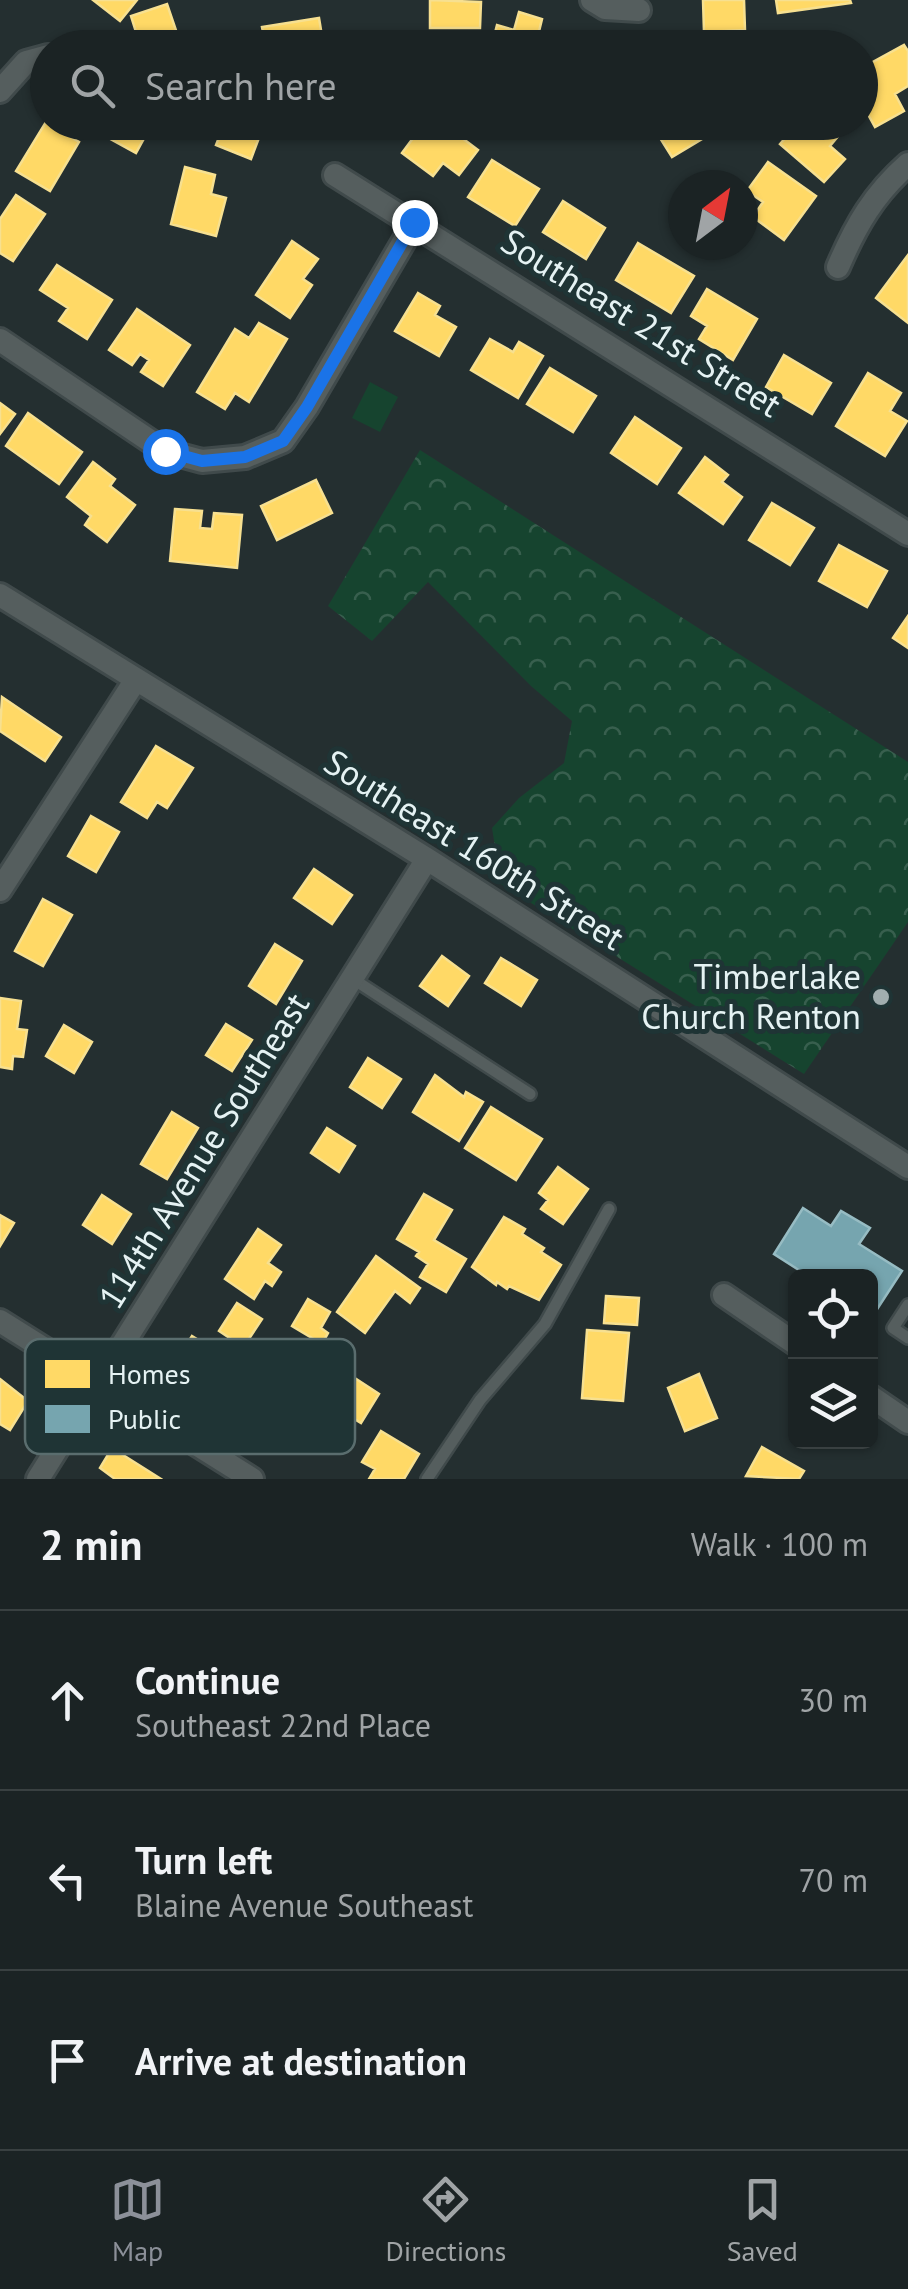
<!DOCTYPE html>
<meta charset="utf-8">
<style>
:root{--surface:#1b2324;--page:#282f31;--text:#f1f3f6;--muted:#a0a4a6;--line:#394041;--accent:#8c9099}
body{margin:0;font-family:"PT Sans",sans-serif;background:var(--page);color:var(--text)}
.controls{position:absolute;right:30px;bottom:30px;display:grid;overflow:hidden;border-radius:15px;box-shadow:0 2px 8px #0004}
.controls button{width:90px;height:90px;display:grid;place-items:center;padding:0;border:0;border-bottom:2px solid var(--line);background:var(--surface);color:var(--text);font:50px sans-serif}
.compass{position:absolute;left:668px;top:170px;width:90px;height:90px;border-radius:50%;background:var(--surface);box-shadow:0 2px 8px #0004;rotate:32deg}
.stop{position:absolute;width:30px;height:30px;margin:-22px;border:8px solid #1a73e8;border-radius:50%;background:#fff}
.stop.end{background:#1a73e8;border-color:#fff;box-shadow:0 2px 10px #0008}
.list{margin:0;padding:0;list-style:none}
h2{display:flex;justify-content:space-between;align-items:center;height:130px;margin:0;padding:0 40px;font-size:42px}
h2 small{font-size:32px;font-weight:400;color:var(--muted)}
.list li{display:grid;grid-template-columns:65px 1fr auto;gap:30px;align-items:center;box-sizing:border-box;height:180px;padding:0 40px;border-top:2px solid var(--line)}
.list b{display:block;font-size:38px;white-space:nowrap}
.list p{margin:0;font-size:32px;white-space:nowrap;color:var(--muted)}
.list em{font-size:32px;font-style:normal;color:var(--muted)}
.icon{flex:none;width:55px;height:55px;fill:none;stroke:currentColor;stroke-width:2;stroke-linecap:round;stroke-linejoin:round}
.map{position:relative;flex:none;width:908px;height:1479px;overflow:hidden}
.search{position:absolute;background:var(--surface);box-shadow:0 2px 8px #0004;left:30px;right:30px;top:30px;height:110px;display:flex;align-items:center;gap:25px;box-sizing:border-box;padding:0 35px;border-radius:55px;color:var(--muted);font-size:38px}
.sheet{height:670px;background:var(--surface)}
nav{display:flex;justify-content:space-around;align-items:center;box-sizing:border-box;height:140px;border-top:2px solid var(--line);background:var(--surface);font-size:28px;color:var(--muted)}
nav a{display:grid;justify-items:center;gap:5px}
nav .on{color:var(--accent)}
.map>svg:first-child{display:block}
.forest{fill:url(#forest-crowns)}
.garden{fill:#16442f}
.homes{fill:#ffd966;stroke:#f7e090;stroke-width:2.5}
.public{fill:#76a5af;stroke:#97bcc3;stroke-width:2.5}
.lines{fill:none;stroke-linecap:round;stroke-linejoin:round}
.lane-casing{stroke:#404a4b;stroke-width:16}
.street-casing{stroke:#404a4b;stroke-width:28}
.lane{stroke:#555e5e;stroke-width:11}
.street{stroke:#555e5e;stroke-width:22}
.route{stroke:#1a73e8;stroke-width:12}
.poi-dot{fill:#a1aeaf;stroke:#1f3435;stroke-width:4}
.labels{text-anchor:middle;stroke-width:10;stroke-linejoin:round;paint-order:stroke}
.street-label{font-size:35px;fill:#e5f2f3;stroke:#1f3435}
.poi-label{font-size:35px;fill:#e5f2f3;stroke:#1f3435;text-anchor:end}
.key{fill:#1f3435;stroke:#5a6d6e;stroke-width:2.5}
.key-label{font-size:28px;fill:#e5f2f3}
</style>
<div class="map">
<svg width="908" height="1479" viewBox="0 0 908 1479">
<defs>
<pattern id="forest-crowns" width="20" height="18" patternUnits="userSpaceOnUse" patternTransform="scale(2.5)"><rect width="20" height="18" fill="#16442f"/><path d="M2 6a3 3 0 1 1 6 0M12 15a3 3 0 1 1 6 0" fill="none" stroke="#385f4e"/></pattern>
</defs>
<rect width="100%" height="100%" fill="#242f30"/>
<path class="forest" d="M420,450L908,762V922L804,1074L501,884L492,828L519,798L564,763L572,721L531,686L428,582L372,641L328,606Z"/>
<path class="garden" d="M370,382L398,397L380,432L352,418Z"/>
<path class="homes" d="M93,0H137L120,21Z
M430,0L481,2L480,28H430Z
M703,0H744L745,30L704,32Z
M776,0H850L851,3L778,13Z
M167,4L182,48H141L131,16Z
M519,12L542,19L535,48H491L497,25L514,30Z
M319,18L324,48H266L262,27Z
M904,45L908,51V86L895,94L904,111L875,127L860,100V69Z
M46,122L79,142L50,191L16,171Z
M98,122H153L136,153L94,130Z
M225,122H265L251,159L216,145Z
M379,122H406L398,135Z
M425,122H441L478,150L459,175L443,163L433,176L402,153Z
M650,122H692L702,139L672,157Z
M799,122H850L830,146L845,159L824,182L780,144Z
M492,160L539,189L515,226L468,197Z
M768,162L816,196L784,240L753,217L763,202L747,191Z
M185,167L215,175L211,194L226,198L216,236L171,224Z
M16,195L45,214L13,261L0,253V219Z
M563,201L605,228L586,259L543,232Z
M292,241L318,259L303,279L312,285L290,318L256,295Z
M638,243L694,276L671,313L616,280Z
M908,255V323L876,298Z
M57,265L112,300L87,339L59,321L68,308L40,290Z
M707,289L757,319L733,360L699,339L707,326L691,316Z
M418,293L440,306L435,315L456,327L439,356L395,331Z
M137,309L190,345L163,386L141,372L149,360L140,354L132,365L109,350Z
M259,323L287,339L249,402L235,393L225,409L197,392L235,329L249,338Z
M490,339L513,352L519,342L543,356L518,398L471,370Z
M784,355L831,383L812,414L766,387Z
M550,368L596,396L573,432L527,404Z
M868,373L901,393L890,411L907,421L885,456L836,426Z
M0,403L15,414L0,434Z
M28,413L82,452L59,484L6,446Z
M635,417L681,448L657,484L611,453Z
M705,457L728,475L722,482L742,497L723,524L679,493Z
M93,462L115,479L110,486L135,505L107,542L85,525L91,516L67,497Z
M316,480L332,513L277,540L261,506Z
M772,503L814,528L790,565L749,540Z
M175,509L202,511L200,528L212,529L214,513L242,515L237,568L170,561Z
M839,545L887,571L867,607L819,581Z
M908,616V648L893,638Z
M2,697L61,737L45,761L0,731Z
M156,746L193,768L167,808L157,802L147,818L121,802Z
M91,816L119,832L96,872L68,856Z
M314,869L352,895L332,924L294,898Z
M43,899L72,915L43,966L15,951Z
M275,944L302,961L276,1004L249,986Z
M442,956L469,976L448,1006L420,986Z
M501,958L537,980L521,1006L485,983Z
M0,998L21,1001L17,1029L27,1030L23,1057L13,1056L12,1069L0,1067Z
M226,1024L252,1040L232,1071L206,1055Z
M64,1025L92,1042L74,1073L46,1056Z
M368,1058L401,1079L382,1108L350,1087Z
M435,1075L464,1097L466,1092L483,1102L459,1141L413,1112Z
M491,1107L542,1139L516,1180L465,1148Z
M172,1112L198,1128L167,1179L141,1164Z
M327,1128L355,1146L339,1172L311,1153Z
M558,1167L588,1189L563,1224L541,1209L548,1200L539,1193Z
M424,1194L452,1210L434,1240L466,1259L446,1292L420,1277L428,1264L416,1256L419,1252L397,1239Z
M102,1195L131,1214L112,1244L83,1225Z
M0,1215L14,1223L0,1246Z
M504,1217L525,1229L522,1234L544,1248L541,1252L561,1265L539,1300L509,1286L507,1289L497,1282L496,1285L472,1267Z
M258,1229L281,1245L268,1263L281,1272L272,1286L265,1281L254,1299L225,1279Z
M376,1256L420,1288L410,1303L395,1291L365,1333L337,1312Z
M606,1296L639,1298L637,1325L604,1323Z
M308,1299L330,1312L321,1328L328,1333L322,1344L292,1326Z
M237,1303L262,1319L239,1354L227,1346L231,1339L219,1331Z
M587,1330L629,1333L623,1401L582,1398Z
M192,1336L223,1355L215,1368L230,1378L214,1404L167,1375Z
M344,1371L379,1394L361,1423L325,1401Z
M699,1374L717,1418L685,1431L668,1388Z
M0,1379L28,1401L10,1430L0,1424Z
M381,1431L419,1454L404,1479H369L375,1469L362,1462Z
M762,1447L804,1471L799,1479L746,1476Z
M112,1448L161,1479H115L100,1468Z"/>
<path class="public" d="M803,1208L831,1226L841,1211L870,1228L859,1244L902,1271L872,1317L870,1276H799L802,1272L774,1254Z"/>
<g class="lines">
<defs>
<path id="lane" d="M353,979L530,1094
M908,1305L893,1328L908,1338
M427,1479L480,1400L545,1324L609,1209"/>
<path id="street" d="M592,0L605,8L639,10
M0,91L26,62L48,56
M335,175L908,534
M838,267C856,225 874,194 908,164
M0,340L165,451L202,461L245,457L283,441L307,407L415,222
M0,595L427,859L908,1167
M0,890L135,681
M724,1295L796,1344
M0,1321L252,1479
M870,1396L908,1422
M38,1479L427,859"/>
</defs>
<use href="#lane" class="lane-casing"/>
<use href="#street" class="street-casing"/>
<use href="#lane" class="lane"/>
<use href="#street" class="street"/>
</g>
<g class="lines">
<path class="route" d="M165,451L202,461L245,457L283,441L307,407L414,222"/>
</g>
<circle class="poi-dot" cx="881" cy="997" r="10"/>
<g class="labels">
<g class="street-label">
<text transform="translate(641 323) rotate(32)" y="12">Southeast 21st Street</text>
<text transform="translate(474 850) rotate(32)" y="12">Southeast 160th Street</text>
<text transform="translate(204 1151) rotate(-58)" y="12">114th Avenue Southeast</text>
</g>
<g class="poi-label">
<text x="861" y="989">Timberlake<tspan x="861" dy="40">Church Renton</tspan></text>
</g>
</g>
<rect x="25" y="1339" width="330" height="115" rx="15" class="key"/>
<rect x="45" y="1360" width="45" height="28" fill="#ffd966"/>
<rect x="45" y="1405" width="45" height="28" fill="#76a5af"/>
<g class="key-label">
<text x="108" y="1384">Homes</text>
<text x="108" y="1429">Public</text>
</g>
</svg>
<div class="controls">
<button><svg class="icon" aria-label="locate" viewBox="0 0 24 24"><circle cx="12" cy="12" r="6"/><path d="M12 2v4M12 18v4M2 12h4M18 12h4"/></svg></button>
<button><svg class="icon" aria-label="layers" viewBox="0 0 24 24"><path d="M12 4l9 5-9 5-9-5zM3 14l9 5 9-5"/></svg></button>
</div>
<svg class="compass" viewBox="-18 -18 36 36"><path d="M0-13l5 13h-10z" fill="#e53935"/><path d="M0 13l5-13h-10z" fill="#a0a4a6"/></svg>
<div class="stop" style="left:165px;top:451px"></div>
<div class="stop end" style="left:414px;top:222px"></div>
<div class="search"><svg class="icon" aria-label="search" viewBox="0 0 24 24"><circle cx="10" cy="10" r="6"/><path d="M15 15l6 6"/></svg>Search here</div>
</div>
<section class="sheet">
<h2>2 min<small>Walk · 100 m</small></h2>
<ul class="list">
<li><svg class="icon" aria-label="ahead" viewBox="0 0 24 24"><path d="M12 20V5M6 11l6-6 6 6"/></svg><div><b>Continue</b><p>Southeast 22nd Place</p></div><em>30 m</em></li>
<li><svg class="icon" aria-label="left" viewBox="0 0 24 24"><path d="M17 20v-9H6M10 6l-5 5 5 5"/></svg><div><b>Turn left</b><p>Blaine Avenue Southeast</p></div><em>70 m</em></li>
<li><svg class="icon" aria-label="arrive" viewBox="0 0 24 24"><path d="M6 21V4h12l-3 4 3 4H6"/></svg><div><b>Arrive at destination</b></div></li>
</ul>
</section>
<nav>
<a class="on"><svg class="icon" aria-label="map" viewBox="0 0 24 24"><path d="M3 6l6-2 6 2 6-2v14l-6 2-6-2-6 2zM9 4v14M15 6v14"/></svg>Map</a>
<a><svg class="icon" aria-label="directions" viewBox="0 0 24 24"><path d="M12 3l9 9-9 9-9-9zM9 14v-3h6M13 9l2 2-2 2"/></svg>Directions</a>
<a><svg class="icon" aria-label="saved" viewBox="0 0 24 24"><path d="M7 4h10v16l-5-4-5 4z"/></svg>Saved</a>
</nav>
